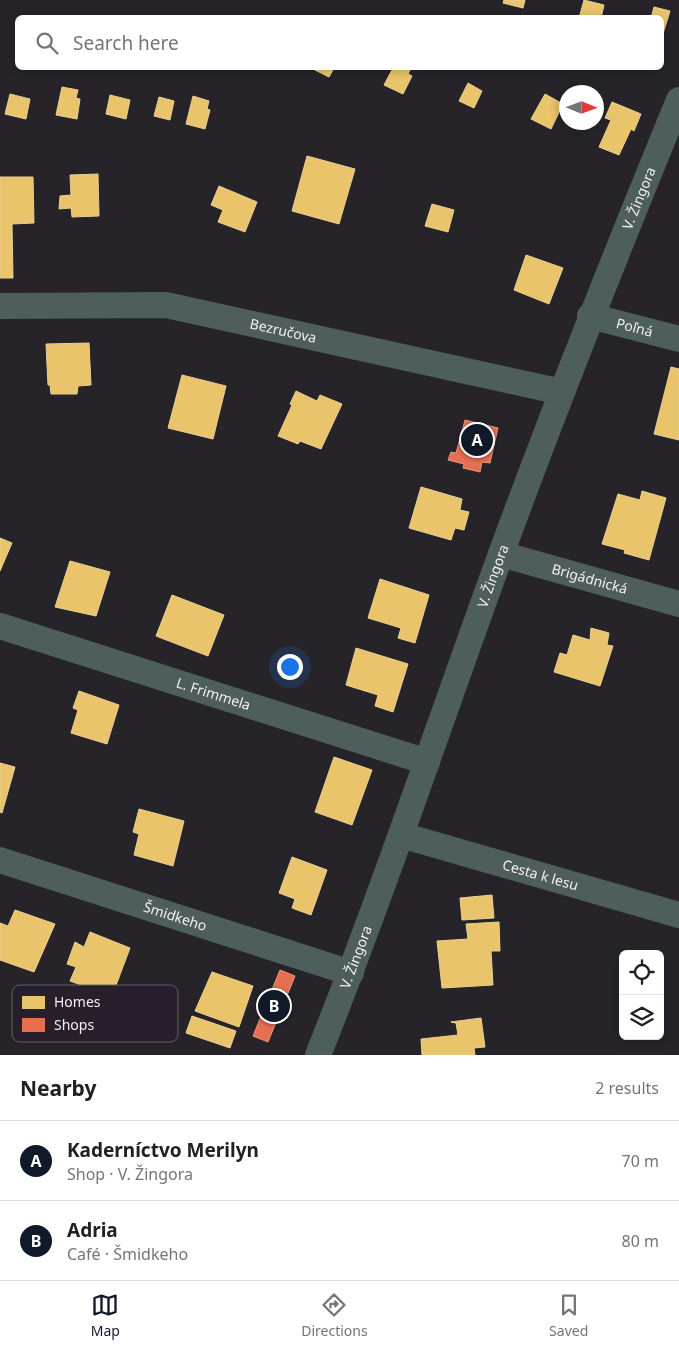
<!DOCTYPE html>
<meta charset="utf-8">
<style>
:root{--surface:#fff;--page:#f2f2f2;--text:#202124;--muted:#757577;--line:#e0e0e0;--accent:#111827}
body{margin:0;font-family:"Noto Sans",sans-serif;background:var(--page);color:var(--text)}
.controls{position:absolute;right:15px;bottom:15px;display:grid;overflow:hidden;border-radius:8px;box-shadow:0 2px 8px #0003}
.controls button{width:45px;height:45px;display:grid;place-items:center;padding:0;border:0;border-bottom:1px solid var(--line);background:var(--surface);color:var(--text);font:25px sans-serif}
.compass{position:absolute;left:559px;top:85px;width:45px;height:45px;border-radius:50%;background:var(--surface);box-shadow:0 2px 8px #0003;rotate:91deg}
.you{position:absolute;left:289px;top:666px;width:18px;height:18px;margin:-12px;border:4px solid #fff;border-radius:50%;background:#1a73e8;box-shadow:0 0 0 8px #1a73e833}
.badge{display:grid;place-items:center;width:32px;height:32px;border-radius:50%;background:var(--accent);color:#fff;font-size:16px;font-weight:700}
.pin{position:absolute;translate:-50% -50%;border:2px solid #fff;box-shadow:0 1px 5px #0006}
.list{margin:0;padding:0;list-style:none}
h2{display:flex;justify-content:space-between;align-items:center;height:65px;margin:0;padding:0 20px;font-size:21px}
h2 small{font-size:16px;font-weight:400;color:var(--muted)}
.list li{display:grid;grid-template-columns:32px 1fr auto;gap:15px;align-items:center;box-sizing:border-box;height:80px;padding:0 20px;border-top:1px solid var(--line)}
.list b{display:block;font-size:19px;white-space:nowrap}
.list p{margin:0;font-size:16px;white-space:nowrap;color:var(--muted)}
.list em{font-size:16px;font-style:normal;color:var(--muted)}
.icon{flex:none;width:28px;height:28px;fill:none;stroke:currentColor;stroke-width:2;stroke-linecap:round;stroke-linejoin:round}
.map{position:relative;flex:none;width:679px;height:1055px;overflow:hidden}
.search{position:absolute;background:var(--surface);box-shadow:0 2px 8px #0003;left:15px;right:15px;top:15px;height:55px;display:flex;align-items:center;gap:12px;box-sizing:border-box;padding:0 18px;border-radius:8px;color:var(--muted);font-size:19px}
.sheet{height:225px;background:var(--surface)}
nav{display:flex;justify-content:space-around;align-items:center;box-sizing:border-box;height:70px;border-top:1px solid var(--line);background:var(--surface);font-size:14px;color:var(--muted)}
nav a{display:grid;justify-items:center;gap:2px}
nav .on{color:var(--accent)}
.map>svg:first-child{display:block}
.homes{fill:#e9c46a;stroke:#ebd094}
.shops{fill:#e76f51;stroke:#ea9582}
.lines{fill:none;stroke-linecap:round;stroke-linejoin:round}
.minor{stroke:#4d5e5c;stroke-width:26}
.labels{text-anchor:middle;stroke-width:5;stroke-linejoin:round;paint-order:stroke}
.street-label{font-size:14px;fill:#f1edf5;stroke:#27202c}
.key{fill:#27202c;stroke:#645e68;stroke-width:1}
.key-label{font-size:14px;fill:#f1edf5}
</style>
<div class="map">
<svg width="679" height="1055" viewBox="0 0 679 1055">
<rect width="100%" height="100%" fill="#262329"/>
<path class="homes" d="M504,0H525L523,8L503,3Z
M584,0L604,5L601,18H579Z
M654,7L670,11L662,37V18H651Z
M311,68H334L329,77Z
M393,68H411L408,74L412,76L403,94L384,85Z
M468,83L482,91L474,108L459,101Z
M62,87L78,90L76,98L80,99L77,119L56,115Z
M10,94L30,99L26,119L5,114Z
M545,94L563,104L551,129L531,119Z
M110,95L130,100L126,119L106,114Z
M193,96L209,101L207,109L210,110L205,129L186,124Z
M159,97L174,101L170,120L154,116Z
M612,102L641,114L634,131L631,129L619,155L599,147L611,120L605,118Z
M307,156L355,169L339,224L292,211Z
M98,174L99,216L72,217L71,208L59,209L60,196L71,195L70,175Z
M0,177H33L34,223L12,224L13,278H0Z
M219,186L257,202L245,232L218,222L223,210L211,205Z
M432,204L454,210L448,232L425,226Z
M526,255L563,268L549,304L514,290Z
M89,343L91,385L78,386L77,394H51L50,385H48L46,344Z
M671,367L679,369V440L654,434Z
M182,375L226,386L213,439L168,428Z
M296,391L317,401L320,395L342,404L321,449L300,441L298,444L278,436L292,405L290,404Z
M421,487L462,499L460,510L469,512L464,530L455,528L451,540L409,528Z
M642,491L666,498L649,560L624,553L625,550L602,544L618,494L640,500Z
M0,538L12,543L0,571Z
M70,561L110,572L96,616L55,607Z
M380,579L429,595L415,643L398,638L401,628L368,618Z
M172,595L224,615L208,656L156,636Z
M591,628L609,633L607,645L613,646L600,686L554,672L560,653L567,655L573,635L590,640Z
M356,648L408,664L393,712L375,706L378,695L346,685Z
M79,691L119,705L107,744L71,733L78,710L73,708Z
M334,757L372,770L352,825L315,812Z
M0,763L15,767L2,813L0,812Z
M139,809L184,821L173,866L134,855L139,834L133,832Z
M292,857L327,870L311,915L292,908L295,899L279,893Z
M492,895L494,918L462,920L460,898Z
M15,910L55,924L34,972L0,960V923L8,926Z
M499,922L500,951H491L493,985L442,988L437,941L468,939L466,924Z
M90,932L130,948L112,996L70,981L76,967L67,964L75,942L84,947Z
M212,972L253,986L239,1027L195,1011Z
M192,1016L236,1031L230,1048L186,1033Z
M481,1018L485,1047L474,1048L475,1055H422L421,1039L458,1035L456,1023L451,1022Z"/>
<path class="shops" d="M465,420L498,428L490,463L482,462L480,472L463,468L464,464L448,460L451,452L456,453Z
M280,970L295,976L268,1042L253,1036Z"/>
<g class="lines">
<g class="minor">
<path id="s1" d="M0,306L166,305L562,392"/>
<path id="s2" d="M590,316L679,339"/>
<path id="s3" d="M501,554L679,604"/>
<path id="s4" d="M0,626L427,762"/>
<path id="s5" d="M401,835L679,915"/>
<path id="s6" d="M0,860L351,973"/>
<path id="s7" d="M318,1055C384,890 440,721 501,554C557,401 617,251 679,100"/>
</g>
</g>
<g class="labels">
<g class="street-label">
<text dy="5" stroke="none"><textPath href="#s7" startOffset="915">V. Žingora</textPath></text>
<text dy="5" stroke="none"><textPath href="#s2" startOffset="46">Poľná</textPath></text>
<text dy="5" stroke="none"><textPath href="#s1" startOffset="286">Bezručova</textPath></text>
<text dy="5" stroke="none"><textPath href="#s7" startOffset="510">V. Žingora</textPath></text>
<text dy="5" stroke="none"><textPath href="#s3" startOffset="92">Brigádnická</textPath></text>
<text dy="5" stroke="none"><textPath href="#s4" startOffset="224">L. Frimmela</textPath></text>
<text dy="5" stroke="none"><textPath href="#s5" startOffset="145">Cesta k lesu</textPath></text>
<text dy="5" stroke="none"><textPath href="#s6" startOffset="184">Šmidkeho</textPath></text>
<text dy="5" stroke="none"><textPath href="#s7" startOffset="105">V. Žingora</textPath></text>
</g>
</g>
<rect x="12" y="985" width="166" height="57" rx="8" class="key"/>
<rect x="22" y="996" width="23" height="13" fill="#e9c46a"/>
<rect x="22" y="1018" width="23" height="14" fill="#e76f51"/>
<g class="key-label">
<text x="54" y="1007">Homes</text>
<text x="54" y="1030">Shops</text>
</g>
</svg>
<div class="controls">
<button><svg class="icon" aria-label="locate" viewBox="0 0 24 24"><circle cx="12" cy="12" r="6"/><path d="M12 2v4M12 18v4M2 12h4M18 12h4"/></svg></button>
<button><svg class="icon" aria-label="layers" viewBox="0 0 24 24"><path d="M12 4l9 5-9 5-9-5zM3 14l9 5 9-5"/></svg></button>
</div>
<svg class="compass" viewBox="-18 -18 36 36"><path d="M0-13l5 13h-10z" fill="#e53935"/><path d="M0 13l5-13h-10z" fill="#757577"/></svg>
<div class="you"></div>
<div class="pin badge" style="left:477px;top:440px">A</div>
<div class="pin badge" style="left:274px;top:1006px">B</div>
<div class="search"><svg class="icon" aria-label="search" viewBox="0 0 24 24"><circle cx="10" cy="10" r="6"/><path d="M15 15l6 6"/></svg>Search here</div>
</div>
<section class="sheet">
<h2>Nearby<small>2 results</small></h2>
<ul class="list">
<li><span class="badge">A</span><div><b>Kaderníctvo Merilyn</b><p>Shop · V. Žingora</p></div><em>70 m</em></li>
<li><span class="badge">B</span><div><b>Adria</b><p>Café · Šmidkeho</p></div><em>80 m</em></li>
</ul>
</section>
<nav>
<a class="on"><svg class="icon" aria-label="map" viewBox="0 0 24 24"><path d="M3 6l6-2 6 2 6-2v14l-6 2-6-2-6 2zM9 4v14M15 6v14"/></svg>Map</a>
<a><svg class="icon" aria-label="directions" viewBox="0 0 24 24"><path d="M12 3l9 9-9 9-9-9zM9 14v-3h6M13 9l2 2-2 2"/></svg>Directions</a>
<a><svg class="icon" aria-label="saved" viewBox="0 0 24 24"><path d="M7 4h10v16l-5-4-5 4z"/></svg>Saved</a>
</nav>
